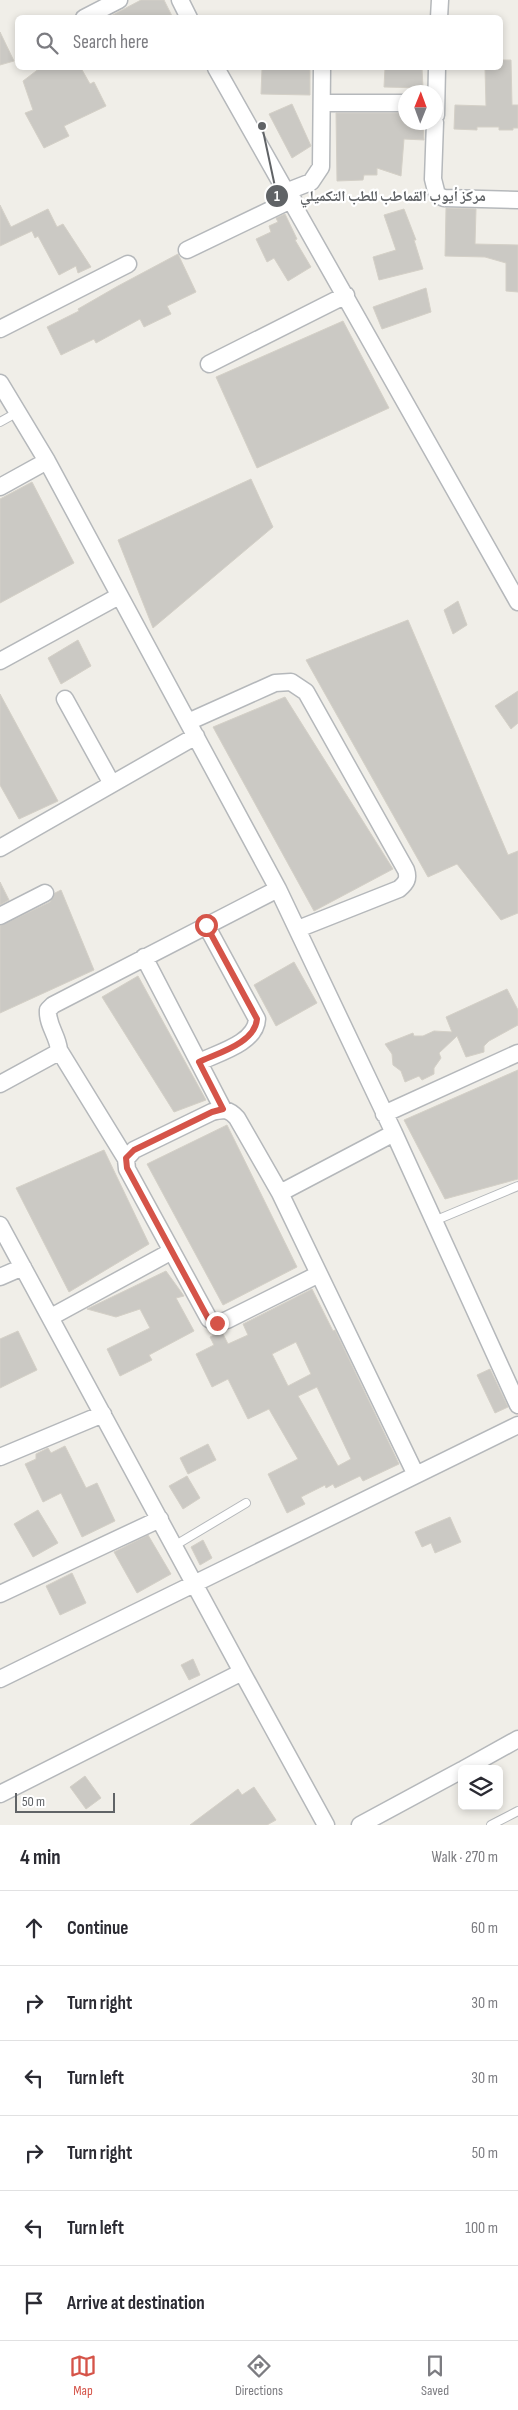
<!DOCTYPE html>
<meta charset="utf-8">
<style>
:root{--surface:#fff;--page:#f7f7f7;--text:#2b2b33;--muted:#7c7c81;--line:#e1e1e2;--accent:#d55449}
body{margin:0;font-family:"Sofia Sans Condensed","Noto Naskh Arabic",sans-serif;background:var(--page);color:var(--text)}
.controls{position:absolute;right:15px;bottom:15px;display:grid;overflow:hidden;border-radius:8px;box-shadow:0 2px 8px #0003}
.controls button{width:45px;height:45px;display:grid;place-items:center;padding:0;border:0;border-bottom:1px solid var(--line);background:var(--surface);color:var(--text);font:25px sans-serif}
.compass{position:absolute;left:398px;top:85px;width:45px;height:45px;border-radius:50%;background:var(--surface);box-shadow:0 2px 8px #0003;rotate:1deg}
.scale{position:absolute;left:15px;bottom:12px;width:100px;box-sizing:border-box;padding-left:5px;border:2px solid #606366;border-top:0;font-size:14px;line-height:18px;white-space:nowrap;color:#606366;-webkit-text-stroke:4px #fff;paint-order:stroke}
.stop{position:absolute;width:15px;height:15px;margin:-11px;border:4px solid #d55449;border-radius:50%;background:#fff}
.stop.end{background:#d55449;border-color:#fff;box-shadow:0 1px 5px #0008}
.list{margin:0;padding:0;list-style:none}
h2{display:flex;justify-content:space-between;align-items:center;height:65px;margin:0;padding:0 20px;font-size:21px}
h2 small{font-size:16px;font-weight:400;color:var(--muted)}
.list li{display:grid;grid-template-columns:32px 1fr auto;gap:15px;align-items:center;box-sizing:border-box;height:75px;padding:0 20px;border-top:1px solid var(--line)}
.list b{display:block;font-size:19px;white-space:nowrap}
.list em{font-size:16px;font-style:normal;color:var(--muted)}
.icon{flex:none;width:28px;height:28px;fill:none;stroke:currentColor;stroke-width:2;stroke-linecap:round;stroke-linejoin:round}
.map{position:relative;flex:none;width:518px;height:1825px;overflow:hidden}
.search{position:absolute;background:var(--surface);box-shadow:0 2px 8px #0003;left:15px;right:15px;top:15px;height:55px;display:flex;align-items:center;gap:12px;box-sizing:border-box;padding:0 18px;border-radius:8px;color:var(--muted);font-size:19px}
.sheet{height:515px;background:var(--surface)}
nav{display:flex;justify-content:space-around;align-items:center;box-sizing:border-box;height:70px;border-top:1px solid var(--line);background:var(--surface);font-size:14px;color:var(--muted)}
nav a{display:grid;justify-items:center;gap:2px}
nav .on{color:var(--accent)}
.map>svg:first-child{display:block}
.building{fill:#cbc9c4;stroke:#d4d0c7;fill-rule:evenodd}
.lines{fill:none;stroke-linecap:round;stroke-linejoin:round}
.lane-casing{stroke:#b5b8bb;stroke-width:10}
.street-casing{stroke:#b5b8bb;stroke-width:19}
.lane{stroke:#fff;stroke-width:8}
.street{stroke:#fff;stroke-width:16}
.route{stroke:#d55449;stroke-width:6}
.leader{fill:none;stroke:#606366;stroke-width:2}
.callout-dot{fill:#606366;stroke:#fff;stroke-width:2}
.mark-label{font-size:15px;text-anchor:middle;font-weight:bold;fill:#fff}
.callout-label{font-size:15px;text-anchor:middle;font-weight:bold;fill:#606366;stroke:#fff;stroke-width:4.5;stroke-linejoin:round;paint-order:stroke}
</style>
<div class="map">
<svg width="518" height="1825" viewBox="0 0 518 1825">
<rect width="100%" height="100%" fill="#f0eee8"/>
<path class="building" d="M141,0H164L173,18H107Z
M0,32L14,61L0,65Z
M500,60H511L512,105H518V128H513V130H499V127H477V130L454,129L455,105L486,106L485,68H500Z
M40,68H81L90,84L94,82L106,106L64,126L69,136L44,148L25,113L33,110L23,81Z
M385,68H422L423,88L384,87Z
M262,69H310V95L261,94Z
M292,104L311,146L292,158L269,114Z
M336,113H406V122H423L424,140L404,139L401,176L377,168V175H364L363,180L337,181Z
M0,205L11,227L48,209L57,227L63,224L91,267L78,273L76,266L59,275L38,236L35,238L32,231L0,246Z
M446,208L476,209L475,244L518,245V292L506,291V263L485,257L445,256Z
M404,209L416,240H414L423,269L379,280L373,257L396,250L384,215Z
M285,214L297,239L295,240L311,267L288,281L274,258L267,262L256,239L271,232L269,226L278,222L276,218Z
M178,254L196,292L167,306L171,314L144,327L140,319L96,343L94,339L61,355L47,327L79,311L78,309L118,286Z
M426,288L431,312L382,329L373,307Z
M343,321L389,408L257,468L216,377Z
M251,479L273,527L153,628L118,540Z
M32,482L74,563L0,603V499Z
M458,601L467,625L453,634L444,610Z
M408,620L508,855L518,851V913L501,920L457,864L428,877L306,660Z
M78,640L91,666L61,684L48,658Z
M518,691V723L511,729L495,706Z
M0,694L58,801L19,819L0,785Z
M285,697L393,869L314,911L213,727Z
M0,882L9,900L0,905Z
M61,890L94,970L0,1013V926L50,902L55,893Z
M294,962L317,1003L276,1026L254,985Z
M138,976L206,1100L174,1112L102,997Z
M507,989L518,1010V1025L489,1041L484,1046V1052L466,1057L457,1036L439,1053L441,1058L434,1068V1074L422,1080L419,1076L405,1082L401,1071L393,1065L392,1054L385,1044L413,1033L414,1036H423L434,1031L452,1032L446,1017Z
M518,1070V1179L445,1199L404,1120Z
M227,1125L297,1267L223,1305L147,1164Z
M104,1150L149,1244L69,1292L16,1188Z
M166,1271L184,1296L176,1298L194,1331L149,1355L152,1360L120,1376L107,1349L150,1328L140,1309L116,1317L87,1309Z
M312,1289L333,1331L335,1330L399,1464L363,1481L360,1476L335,1488L333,1484L326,1488L325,1485L301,1497L305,1504L287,1513L268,1474L298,1459L269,1409L248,1419L228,1379L212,1387L196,1354L214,1345L210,1337L219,1333L222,1332L228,1344L248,1335L243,1324ZM296,1342L311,1374L288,1386L272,1354ZM317,1387L351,1459L338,1466L298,1396Z
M18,1331L37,1370L0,1388V1339Z
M490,1369L508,1407L495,1413L477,1375Z
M208,1444L216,1460L188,1474L180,1458Z
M65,1446L86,1488L97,1483L115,1521L82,1537L61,1493L43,1502L25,1464L36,1459V1454L48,1448L51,1453Z
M187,1476L200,1498L183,1509L169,1486Z
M38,1510L58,1543L33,1557L14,1524Z
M450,1517L461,1542L435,1553L431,1543L422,1547L415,1532Z
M148,1535L171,1574L137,1593L114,1552Z
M203,1540L212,1558L200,1565L191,1547Z
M72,1573L86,1603L60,1615L46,1586Z
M193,1659L200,1675L189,1680L181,1665Z
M85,1776L101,1798L86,1809L70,1787Z
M254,1787L276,1820L267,1825H190L238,1789L242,1795Z"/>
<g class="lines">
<defs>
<path id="lane" d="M0,422L18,412
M434,1221L518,1186
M174,1546L246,1503
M491,1825L518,1811"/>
<path id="street" d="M180,0L189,18
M84,18L119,0
M439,18L440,0
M216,68L518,602
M323,103H406
M436,115L437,68
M435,122L433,179L437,195L444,198L518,200
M288,191L311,182L321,167L322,68
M187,250L293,199
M0,329L128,264
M209,364L346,295
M0,383L47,461L0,487
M47,461L278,889L394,1133
M0,661L119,596
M65,699L112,784
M188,722L275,683L291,682L306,692L406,870C409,879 406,883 399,889L298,929
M0,848L196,736
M0,916L45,893
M144,957L223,1109
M59,1050L126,1159L127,1169L209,1319L217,1323L227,1320L319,1274
M199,1062C218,1053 256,1043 257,1019L206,925
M0,1084L55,1054L59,1050C58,1036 47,1025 48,1010L53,1005L278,889
M384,1114L518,1053
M126,1159L134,1150L212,1112C224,1109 229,1109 237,1118L280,1193L416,1475
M280,1193L394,1133L518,1405
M0,1225L242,1672L0,1794
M0,1277L23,1267
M51,1317L172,1251
M0,1457L103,1414
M0,1594L160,1519
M242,1672L326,1825
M0,1679L518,1425
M464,1769L518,1739
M360,1825L462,1770"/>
</defs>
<use href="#lane" class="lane-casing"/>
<use href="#street" class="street-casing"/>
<use href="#lane" class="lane"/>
<use href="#street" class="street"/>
</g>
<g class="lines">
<path class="route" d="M206,925L257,1019C255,1043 218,1053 199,1062L223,1109L212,1112L134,1150L126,1158L127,1168L209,1320L217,1323"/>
</g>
<path class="leader" d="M262 126L277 196"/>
<g class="callout-dot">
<circle cx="262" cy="126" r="5"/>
<circle cx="277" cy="196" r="12"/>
</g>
<g class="mark-label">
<text x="277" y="201">1</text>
</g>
<g class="callout-label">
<text x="393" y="201">مركز أيوب القماطب للطب التكميلي</text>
</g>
</svg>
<div class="controls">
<button><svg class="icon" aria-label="layers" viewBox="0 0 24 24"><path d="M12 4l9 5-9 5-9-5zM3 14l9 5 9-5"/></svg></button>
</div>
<svg class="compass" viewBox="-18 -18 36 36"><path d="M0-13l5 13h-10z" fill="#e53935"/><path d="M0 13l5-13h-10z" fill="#7c7c81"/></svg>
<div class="scale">50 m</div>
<div class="stop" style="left:206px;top:925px"></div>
<div class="stop end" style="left:217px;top:1323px"></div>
<div class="search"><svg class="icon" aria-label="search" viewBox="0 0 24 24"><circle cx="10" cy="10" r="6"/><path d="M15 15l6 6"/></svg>Search here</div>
</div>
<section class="sheet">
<h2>4 min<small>Walk · 270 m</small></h2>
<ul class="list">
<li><svg class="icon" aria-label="ahead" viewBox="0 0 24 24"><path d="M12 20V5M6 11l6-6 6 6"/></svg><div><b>Continue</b></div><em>60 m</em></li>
<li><svg class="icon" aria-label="right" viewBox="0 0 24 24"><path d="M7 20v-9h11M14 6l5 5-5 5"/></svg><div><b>Turn right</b></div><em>30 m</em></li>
<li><svg class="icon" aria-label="left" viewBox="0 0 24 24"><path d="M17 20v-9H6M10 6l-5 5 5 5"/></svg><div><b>Turn left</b></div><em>30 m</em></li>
<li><svg class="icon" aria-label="right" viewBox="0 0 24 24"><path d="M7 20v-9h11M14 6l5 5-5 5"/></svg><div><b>Turn right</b></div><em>50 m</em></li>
<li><svg class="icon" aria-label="left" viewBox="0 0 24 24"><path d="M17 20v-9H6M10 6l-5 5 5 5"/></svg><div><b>Turn left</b></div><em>100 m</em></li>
<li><svg class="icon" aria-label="arrive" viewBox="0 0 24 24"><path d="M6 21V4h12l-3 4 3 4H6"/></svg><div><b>Arrive at destination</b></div></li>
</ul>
</section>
<nav>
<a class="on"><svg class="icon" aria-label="map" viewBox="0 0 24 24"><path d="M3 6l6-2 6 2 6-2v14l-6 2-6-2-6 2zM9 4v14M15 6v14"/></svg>Map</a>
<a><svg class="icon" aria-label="directions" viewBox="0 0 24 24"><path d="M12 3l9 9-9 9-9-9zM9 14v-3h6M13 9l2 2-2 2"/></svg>Directions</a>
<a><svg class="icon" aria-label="saved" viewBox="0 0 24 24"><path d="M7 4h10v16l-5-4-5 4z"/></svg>Saved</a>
</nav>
